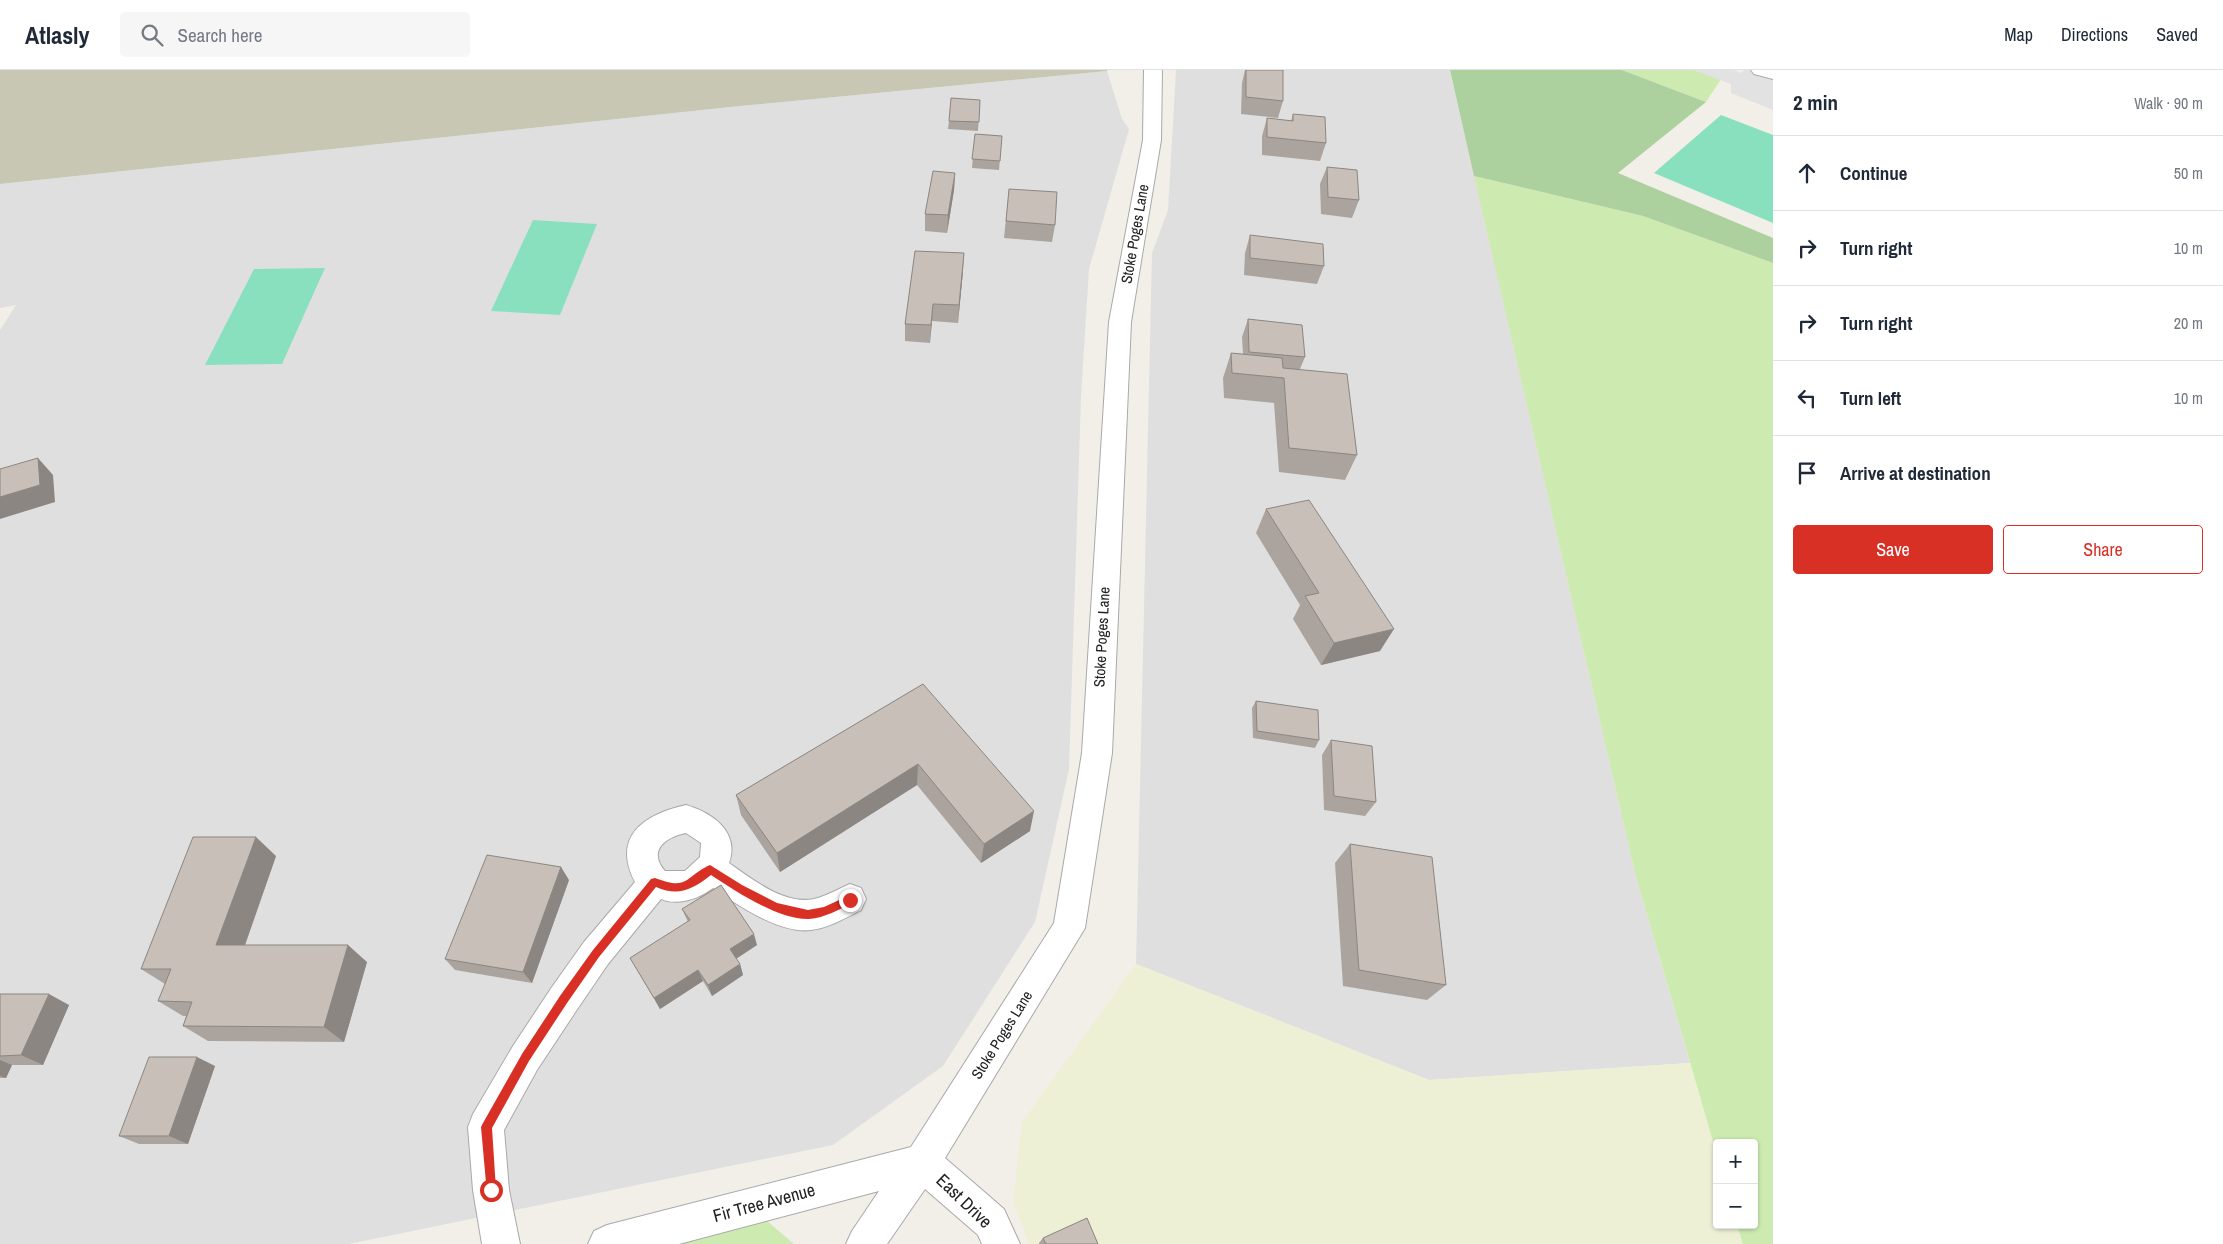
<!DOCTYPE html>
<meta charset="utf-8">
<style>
:root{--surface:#fff;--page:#f6f6f7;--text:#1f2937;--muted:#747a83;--line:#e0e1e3;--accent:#d93025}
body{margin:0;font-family:"Archivo Narrow",sans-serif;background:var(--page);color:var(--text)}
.controls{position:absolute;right:15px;bottom:15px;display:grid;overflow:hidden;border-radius:5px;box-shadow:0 1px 4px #0004}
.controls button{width:45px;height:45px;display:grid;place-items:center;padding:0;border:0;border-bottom:1px solid var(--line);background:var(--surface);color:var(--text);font:25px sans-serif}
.stop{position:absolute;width:15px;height:15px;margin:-11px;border:4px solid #d93025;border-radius:50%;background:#fff}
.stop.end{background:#d93025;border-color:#fff;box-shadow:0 1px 5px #0008}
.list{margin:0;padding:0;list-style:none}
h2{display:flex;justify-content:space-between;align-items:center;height:65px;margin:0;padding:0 20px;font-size:21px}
h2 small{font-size:16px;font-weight:400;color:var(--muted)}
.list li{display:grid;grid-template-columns:32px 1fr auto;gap:15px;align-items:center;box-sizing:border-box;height:75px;padding:0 20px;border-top:1px solid var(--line)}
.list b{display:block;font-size:19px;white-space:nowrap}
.list em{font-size:16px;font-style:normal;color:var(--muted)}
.actions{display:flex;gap:10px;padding:15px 20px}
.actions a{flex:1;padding:11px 0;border:1px solid var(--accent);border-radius:5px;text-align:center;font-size:18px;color:var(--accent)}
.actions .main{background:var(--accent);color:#fff}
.icon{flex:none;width:28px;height:28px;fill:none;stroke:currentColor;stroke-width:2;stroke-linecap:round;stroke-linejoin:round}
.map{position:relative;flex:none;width:1773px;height:1174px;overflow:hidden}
header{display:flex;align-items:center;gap:30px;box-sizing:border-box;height:70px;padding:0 25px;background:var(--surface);border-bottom:1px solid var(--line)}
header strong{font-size:24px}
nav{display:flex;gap:28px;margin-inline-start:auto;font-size:18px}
.search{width:350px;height:45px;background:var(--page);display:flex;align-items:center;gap:12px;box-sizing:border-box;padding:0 18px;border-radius:5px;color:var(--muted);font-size:19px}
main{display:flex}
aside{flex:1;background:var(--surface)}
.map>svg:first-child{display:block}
.residential{fill:#e0dfdf}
.construction{fill:#c7c7b4}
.farmland{fill:#eef0d5}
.grass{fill:#cdebb0}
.forest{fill:#add19e}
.pitch{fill:#88e0be}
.parking{fill:#e2e2e2}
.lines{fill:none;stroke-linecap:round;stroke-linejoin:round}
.minor-casing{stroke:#a9a9a9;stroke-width:2}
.minor{fill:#fff;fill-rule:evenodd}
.wall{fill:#aba49e}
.shaded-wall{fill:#8b8681}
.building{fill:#c7bfb8;stroke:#8b8681}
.route{fill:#d93025}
.labels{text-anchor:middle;stroke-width:5;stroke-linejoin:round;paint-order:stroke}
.street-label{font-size:15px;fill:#222;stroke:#fff}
.near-street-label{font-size:18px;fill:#222;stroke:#fff}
</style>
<header>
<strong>Atlasly</strong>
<div class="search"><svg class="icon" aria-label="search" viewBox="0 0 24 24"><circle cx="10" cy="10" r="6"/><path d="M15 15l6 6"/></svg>Search here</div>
<nav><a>Map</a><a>Directions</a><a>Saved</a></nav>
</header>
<main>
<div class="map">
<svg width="1773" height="1174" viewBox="0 0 1773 1174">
<rect width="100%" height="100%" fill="#f2efe9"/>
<path class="residential" d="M1176,0H1450L1636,807L1690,993L1429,1010L1136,894L1152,183L1168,140Z
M1107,1L1122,49L1129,59L1089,199L1081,327L1069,699L1035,852L943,996L833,1075L349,1174H0V260L16,235L0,238V114L740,36Z"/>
<path class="construction" d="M0,0H1107V1L740,36L0,114Z"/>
<path class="farmland" d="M1136,894L1429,1010L1690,993L1717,1085V1155H1737L1743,1174H1029L1013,1132L1022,1052Z"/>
<path class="grass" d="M1622,0H1727L1706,32Z
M1474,106L1643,146L1773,193V1174H1743L1737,1155H1754V1073H1717V1085L1636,807Z
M766,1150L794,1174H677Z"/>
<path class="forest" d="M1450,0H1622L1706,32L1618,103L1773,168V193L1643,146L1474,106Z"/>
<path class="pitch" d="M1721,45L1773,65V153L1654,103Z
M533,150L597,154L560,245L491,241Z
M325,198L282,294L205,295L254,199Z"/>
<path class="parking" d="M1693,0H1734L1741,3L1744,0L1773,1V40L1731,23V14Z"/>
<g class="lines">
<defs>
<path id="minor" d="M1144,0H1162L1161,70L1131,252L1112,683L1085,858L945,1088L1004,1139L1020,1174H982L978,1165L925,1119L887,1174H846L852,1161L879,1121L679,1174H588L594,1161L607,1155L911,1077L1054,853L1082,683L1109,252L1143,70Z
M1751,0H1773V9L1754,4Z
M686,735C713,743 740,762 729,793C752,809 784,835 814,829C827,826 838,819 850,814L861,818L866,829L861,840C846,848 828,858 811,860C780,864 737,835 713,818C699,829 677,836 661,829L608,894L576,941L537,1000L504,1060L509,1120L520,1174H482L473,1120L468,1057L473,1044L513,976L552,917L584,872L635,812C611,766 645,744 686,735ZM686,763L701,773L700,787L685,801H665C647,780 666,767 686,763Z"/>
</defs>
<use href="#minor" class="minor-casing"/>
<use href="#minor" class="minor"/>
</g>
<path class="wall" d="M1245,0H1283V31L1278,48L1241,44L1242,13Z
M980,30L978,61L948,59L949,51Z
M1293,44L1326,73L1320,91L1262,85V66L1267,48L1291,51Z
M975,64L1002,66L999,100L972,98Z
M1327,97L1359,130L1352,148L1321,144L1320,114Z
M955,103L954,120L947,163L925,161V144Z
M1009,119L1055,155L1052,172L1004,168Z
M1250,165L1324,196L1317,214L1244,205L1245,183Z
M963,201L958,253L932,251L930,273L905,271V254Z
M1248,249L1305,287L1300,299L1357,385L1345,410L1279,402L1274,333L1224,328L1223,308L1231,283L1243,284L1242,267Z
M1266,439L1380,581L1321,595L1293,549L1300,535L1256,463Z
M923,614L1030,761L981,793L917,715L780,802L741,745L736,725Z
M1256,631L1319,670L1315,678L1253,668L1252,638Z
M1331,670L1376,732L1365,746L1324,740L1322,685Z
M1350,774L1446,915L1427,930L1343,916L1335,793Z
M276,786L245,875L367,892L344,972L208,971L183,956L186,946H183L158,931L165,914L141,899Z
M569,810L532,913L455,900L445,889Z
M682,839L757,875L736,889L740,894L743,905L712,926L703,911L660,939L630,888L688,852Z
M0,924L69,935L43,995H12L6,1008H0Z
M215,996L188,1074H139L119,1066Z
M1043,1168L1098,1174H1039V1173Z"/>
<path class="shaded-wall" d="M955,103L954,120L947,163L948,145Z
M964,183L963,201L958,253L959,235Z
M933,234L932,251L930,273L931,255Z
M38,388L53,405L55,432L0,449V427Z
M1394,559L1380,581L1321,595L1334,573Z
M918,694L917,715L780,802L777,783Z
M1034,741L1030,761L981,793L984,774Z
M256,767L276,786L239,892L216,875Z
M561,797L569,810L532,913L523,902Z
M754,864L757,875L734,890L730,879Z
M348,875L367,892L344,972L324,957Z
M740,894L743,905L712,926L708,915Z
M698,900L703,911L660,939L654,928Z
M49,924L69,935L43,995L21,985Z
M197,987L215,996L188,1074L169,1066Z
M0,990L12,995L6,1008L0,1006Z"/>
<path class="building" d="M1246,0H1283V31L1246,27Z
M951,28L980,30L979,52L949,51Z
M1293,44L1325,47L1326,73L1267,67V48L1293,51Z
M975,64L1002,66L1000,91L972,89Z
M1327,97L1357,100L1359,130L1328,127Z
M933,101L955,103L948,145L925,144Z
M1009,119L1057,122L1055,155L1006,151Z
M1250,165L1323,174L1324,196L1250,188Z
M915,181L964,183L959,235L933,234L931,255L905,254Z
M1248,249L1302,255L1305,287L1249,282Z
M1231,283L1282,288L1283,298L1347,304L1357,385L1289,378L1284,308L1232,303Z
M38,388L40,415L0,427V399Z
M1309,430L1394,559L1334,573L1305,526L1319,523L1266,439Z
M923,614L1034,741L984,774L918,694L777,783L736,725Z
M1256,631L1318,640L1319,670L1257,661Z
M1331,670L1372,676L1376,732L1334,726Z
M193,767H256L216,875H348L324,957L183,956L192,932L158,931L171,899H141Z
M1350,774L1432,787L1446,915L1359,900Z
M487,785L561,797L523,902L445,889Z
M721,815L754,864L730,879L740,894L708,915L698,900L654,928L630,888L690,850L682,839Z
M0,924H49L21,985L0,986Z
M149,987H197L169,1066H119Z
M1087,1148L1098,1174H1046L1043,1168Z"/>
<path class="route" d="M710,795L742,815L777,833L808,840L824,837L850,825L854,830L853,833C839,839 825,848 809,849C779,850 735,821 711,805C693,819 679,827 656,817L599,887L567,933L529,991L492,1058L496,1120L494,1124H487L481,1057L483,1053L522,984L560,926L593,880L651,809L655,808C689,821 684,807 710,795Z"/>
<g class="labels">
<g class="street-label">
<text transform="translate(1135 164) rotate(-80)" y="5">Stoke Poges Lane</text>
<text transform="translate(1102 567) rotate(-87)" y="5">Stoke Poges Lane</text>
<text transform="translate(1002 965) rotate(-58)" y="5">Stoke Poges Lane</text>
</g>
<g class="near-street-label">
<text transform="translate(964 1131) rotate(44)" y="6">East Drive</text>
<text transform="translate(764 1133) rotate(-15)" y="6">Fir Tree Avenue</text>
</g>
</g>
</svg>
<div class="controls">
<button>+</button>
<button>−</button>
</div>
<div class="stop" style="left:491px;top:1120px"></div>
<div class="stop end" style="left:850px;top:830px"></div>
</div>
<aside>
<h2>2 min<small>Walk · 90 m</small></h2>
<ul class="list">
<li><svg class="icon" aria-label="ahead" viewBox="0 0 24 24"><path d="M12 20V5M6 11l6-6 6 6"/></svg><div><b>Continue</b></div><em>50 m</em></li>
<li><svg class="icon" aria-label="right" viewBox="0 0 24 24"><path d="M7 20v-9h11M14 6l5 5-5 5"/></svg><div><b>Turn right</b></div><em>10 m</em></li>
<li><svg class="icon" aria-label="right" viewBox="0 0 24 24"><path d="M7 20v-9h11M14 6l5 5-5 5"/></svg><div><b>Turn right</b></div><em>20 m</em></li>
<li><svg class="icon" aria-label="left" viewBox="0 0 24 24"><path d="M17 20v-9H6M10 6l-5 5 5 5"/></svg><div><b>Turn left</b></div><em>10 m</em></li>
<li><svg class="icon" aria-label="arrive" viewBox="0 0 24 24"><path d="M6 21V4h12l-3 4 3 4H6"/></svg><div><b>Arrive at destination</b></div></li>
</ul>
<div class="actions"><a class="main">Save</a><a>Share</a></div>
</aside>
</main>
